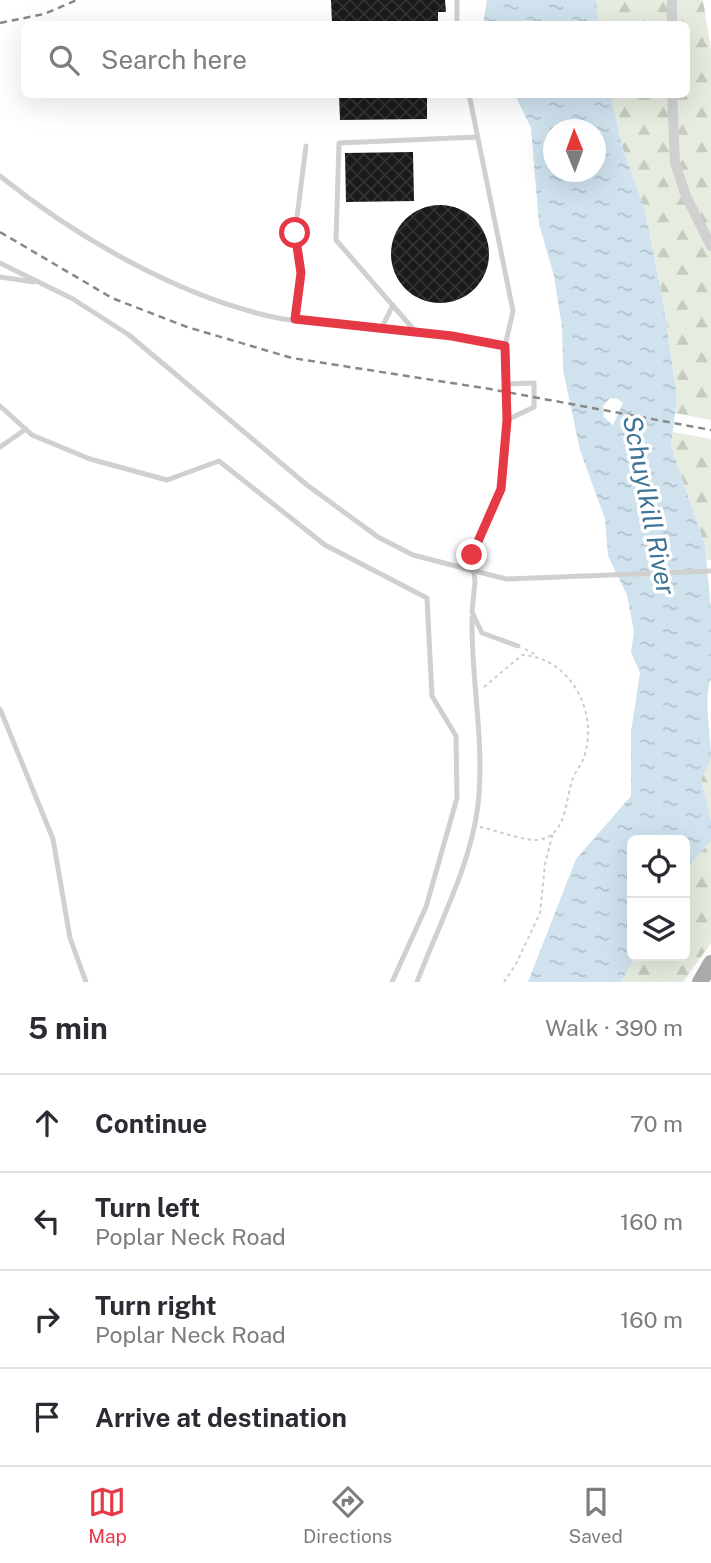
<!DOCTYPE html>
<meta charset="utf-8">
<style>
:root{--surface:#fff;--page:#f7f7f7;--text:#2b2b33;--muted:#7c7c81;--line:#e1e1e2;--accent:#e63946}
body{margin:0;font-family:"Public Sans",sans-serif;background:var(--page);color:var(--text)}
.controls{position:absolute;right:21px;bottom:21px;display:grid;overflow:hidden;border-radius:10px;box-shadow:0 7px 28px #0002}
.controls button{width:63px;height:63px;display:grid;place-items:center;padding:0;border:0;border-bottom:2px solid var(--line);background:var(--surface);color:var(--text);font:35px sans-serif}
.compass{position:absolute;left:543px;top:119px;width:63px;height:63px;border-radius:50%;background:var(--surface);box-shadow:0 7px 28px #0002;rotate:359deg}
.stop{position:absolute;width:21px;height:21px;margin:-16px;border:5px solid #e63946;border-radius:50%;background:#fff}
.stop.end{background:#e63946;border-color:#fff;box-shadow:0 2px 7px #0008}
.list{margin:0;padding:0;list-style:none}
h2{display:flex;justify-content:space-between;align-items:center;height:91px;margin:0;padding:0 28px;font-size:30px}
h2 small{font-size:23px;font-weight:400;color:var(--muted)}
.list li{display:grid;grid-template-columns:46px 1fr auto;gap:21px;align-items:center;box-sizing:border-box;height:98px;padding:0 28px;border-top:2px solid var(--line)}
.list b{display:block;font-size:26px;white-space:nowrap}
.list p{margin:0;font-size:23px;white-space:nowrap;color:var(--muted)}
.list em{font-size:23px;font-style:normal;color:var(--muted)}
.icon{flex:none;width:38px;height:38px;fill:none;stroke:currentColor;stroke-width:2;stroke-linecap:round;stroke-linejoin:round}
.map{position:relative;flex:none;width:711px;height:982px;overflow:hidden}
.search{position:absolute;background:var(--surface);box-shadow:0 7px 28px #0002;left:21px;right:21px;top:21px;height:77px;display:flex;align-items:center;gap:18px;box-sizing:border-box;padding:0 24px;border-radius:10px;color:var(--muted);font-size:26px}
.sheet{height:483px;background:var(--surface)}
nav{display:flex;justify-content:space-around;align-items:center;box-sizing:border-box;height:98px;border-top:2px solid var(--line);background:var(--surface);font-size:19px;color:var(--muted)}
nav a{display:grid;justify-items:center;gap:4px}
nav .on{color:var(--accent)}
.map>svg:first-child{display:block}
.forest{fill:url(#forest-firs)}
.water{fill:url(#water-ripples);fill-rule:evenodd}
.building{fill:url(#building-cross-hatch)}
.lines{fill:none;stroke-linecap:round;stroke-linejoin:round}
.path{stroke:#cdcdcd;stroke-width:2;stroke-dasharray:3.5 3.5;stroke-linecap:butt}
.lane{stroke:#d0d0d0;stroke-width:5}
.street{stroke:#d0d0d0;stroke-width:10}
.primary{stroke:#ababab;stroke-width:16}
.rail{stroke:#888;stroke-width:2.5;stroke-dasharray:7 5;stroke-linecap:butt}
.route{stroke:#e63946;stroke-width:9}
.labels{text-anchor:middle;stroke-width:7;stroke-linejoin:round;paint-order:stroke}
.water-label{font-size:26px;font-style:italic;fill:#3f7597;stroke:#fff}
</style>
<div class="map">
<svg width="711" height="982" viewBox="0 0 711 982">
<defs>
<pattern id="forest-firs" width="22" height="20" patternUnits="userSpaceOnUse" patternTransform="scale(1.75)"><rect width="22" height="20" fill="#e6ecdf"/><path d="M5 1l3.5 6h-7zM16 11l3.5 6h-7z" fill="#c6cbc0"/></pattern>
<pattern id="water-ripples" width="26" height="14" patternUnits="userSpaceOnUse" patternTransform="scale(1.75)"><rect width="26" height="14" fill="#cfe2ee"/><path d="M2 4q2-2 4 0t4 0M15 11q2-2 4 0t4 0" fill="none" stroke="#b2c2cd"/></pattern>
<pattern id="building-cross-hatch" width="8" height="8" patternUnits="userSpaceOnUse" patternTransform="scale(1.75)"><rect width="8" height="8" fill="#1a1a1a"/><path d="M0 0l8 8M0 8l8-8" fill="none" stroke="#333"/></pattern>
</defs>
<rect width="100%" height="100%" fill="#fff"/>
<path class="forest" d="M596,0H703L711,49V420L675,413L677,397L663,300L645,210L622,146L611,95L686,94V24H599Z
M673,432L711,439V560H706L705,546L671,446Z
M711,758V820L701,779Z
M711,841V943L683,982H621L636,956H685L687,868Z"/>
<path class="water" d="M487,0H596L599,24H483Z
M515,95H611L622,146L645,210L663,300L677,397L671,446L705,546L711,610V679C703,695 711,737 711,758C709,765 704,773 701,779L711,820V841L687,868L685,884V840H632V956H636L621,982H528L576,859L631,796V732L640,673L631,652L634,632L627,595L608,556L605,519L580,450L563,370L562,327L554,276L539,224L531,128ZM554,130H596V172H554ZM610,398L618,399L623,403L613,425L604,417L603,406Z"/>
<path class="building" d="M331,0H445L446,12H438V24H332Z
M339,94H427V119L340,120Z
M413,152L414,201L346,202L345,153Z
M391 254a49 49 0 1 1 98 0a49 49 0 1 1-98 0Z"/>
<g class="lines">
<path class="path" d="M525,649L536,655
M480,827C494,830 525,841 538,840C568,836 565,798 573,778C576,770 583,763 585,754C598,710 569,657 522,655L484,687
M504,982L516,964L540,913L545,864L553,833"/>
<path class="lane" d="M457,24V0
M469,94L513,311L505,346
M0,176C77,238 181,298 278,318C307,324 339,323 368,326C414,330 460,337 505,346L507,420L501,489L472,555L475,582L472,612L482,633L518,646
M0,263L73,299L129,335L307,485L378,537L413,555L506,579L711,571
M0,277L34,282
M295,319L301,273L295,233L306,146
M382,327L393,305
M415,331L336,240L339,143L477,137
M506,384L534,383V407L507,420
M0,406L32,435L90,459L167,480L219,461L325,545L427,598L432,696L456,736L457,798L426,907L392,982
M0,447L26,429
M0,709L53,839L70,938L86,982
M417,982C438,926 471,865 478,805C485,743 471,680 472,618"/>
<path class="street" d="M672,0V24
M672,94L675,163L686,196L711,246"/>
<path class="primary" d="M700,982L711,963"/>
<path class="rail" d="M0,23L44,14L77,0
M0,232L112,298L187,327L292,358L490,389L711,430"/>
</g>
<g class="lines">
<path class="route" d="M295,233L301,273L295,319L452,336L505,346L507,420L501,489L472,555"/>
</g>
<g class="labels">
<g class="water-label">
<text transform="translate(649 505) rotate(79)" y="9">Schuylkill River</text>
</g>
</g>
</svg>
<div class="controls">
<button><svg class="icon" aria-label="locate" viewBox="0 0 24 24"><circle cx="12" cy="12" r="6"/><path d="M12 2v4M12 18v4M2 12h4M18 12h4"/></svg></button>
<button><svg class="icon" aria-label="layers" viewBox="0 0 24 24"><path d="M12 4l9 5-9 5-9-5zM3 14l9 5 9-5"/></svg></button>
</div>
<svg class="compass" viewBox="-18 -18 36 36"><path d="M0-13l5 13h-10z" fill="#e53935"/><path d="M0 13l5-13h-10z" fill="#7c7c81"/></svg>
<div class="stop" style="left:295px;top:233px"></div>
<div class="stop end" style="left:472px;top:555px"></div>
<div class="search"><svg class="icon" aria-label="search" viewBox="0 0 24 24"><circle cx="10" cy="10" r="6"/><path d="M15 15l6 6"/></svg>Search here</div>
</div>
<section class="sheet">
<h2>5 min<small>Walk · 390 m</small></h2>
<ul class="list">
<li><svg class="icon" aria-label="ahead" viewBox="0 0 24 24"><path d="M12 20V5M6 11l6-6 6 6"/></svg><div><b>Continue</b></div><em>70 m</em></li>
<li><svg class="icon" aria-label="left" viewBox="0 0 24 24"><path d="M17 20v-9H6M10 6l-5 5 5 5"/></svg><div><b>Turn left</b><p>Poplar Neck Road</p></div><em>160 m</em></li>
<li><svg class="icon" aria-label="right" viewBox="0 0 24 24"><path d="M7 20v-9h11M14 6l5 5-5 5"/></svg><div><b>Turn right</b><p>Poplar Neck Road</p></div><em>160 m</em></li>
<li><svg class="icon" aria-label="arrive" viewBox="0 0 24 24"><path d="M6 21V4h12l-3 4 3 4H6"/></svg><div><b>Arrive at destination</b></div></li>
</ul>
</section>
<nav>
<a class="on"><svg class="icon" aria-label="map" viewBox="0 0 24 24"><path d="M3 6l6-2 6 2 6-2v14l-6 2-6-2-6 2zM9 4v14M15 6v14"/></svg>Map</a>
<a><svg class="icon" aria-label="directions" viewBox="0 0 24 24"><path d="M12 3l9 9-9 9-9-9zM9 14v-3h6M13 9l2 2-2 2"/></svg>Directions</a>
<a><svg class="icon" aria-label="saved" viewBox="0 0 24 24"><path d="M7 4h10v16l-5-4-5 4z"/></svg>Saved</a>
</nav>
